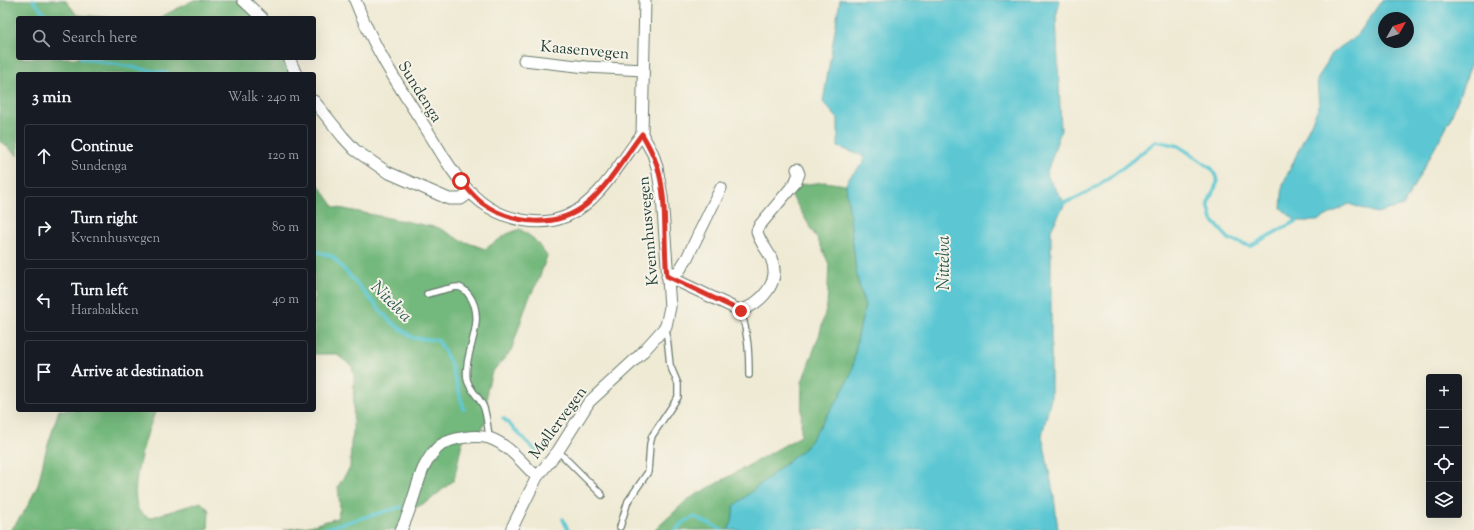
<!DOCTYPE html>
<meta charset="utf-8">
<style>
:root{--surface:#171b24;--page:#20242c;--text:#f1f3f6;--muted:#9ea1a6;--line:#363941}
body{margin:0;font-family:"Sorts Mill Goudy",serif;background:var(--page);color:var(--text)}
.controls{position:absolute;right:12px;bottom:12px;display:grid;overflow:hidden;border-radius:4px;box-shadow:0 4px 16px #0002}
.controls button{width:36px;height:36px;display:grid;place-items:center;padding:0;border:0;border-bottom:1px solid var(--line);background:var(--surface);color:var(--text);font:20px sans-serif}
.compass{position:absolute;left:1378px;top:12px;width:36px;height:36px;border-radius:50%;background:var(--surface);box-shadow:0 4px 16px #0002;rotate:51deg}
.stop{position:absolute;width:12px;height:12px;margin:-9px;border:3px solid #d93025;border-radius:50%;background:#fff}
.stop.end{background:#d93025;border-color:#fff;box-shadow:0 1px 4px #0008}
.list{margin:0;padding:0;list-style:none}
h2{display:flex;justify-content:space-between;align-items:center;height:52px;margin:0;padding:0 16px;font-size:17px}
h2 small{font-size:13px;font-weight:400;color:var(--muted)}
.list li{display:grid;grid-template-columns:26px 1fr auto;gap:12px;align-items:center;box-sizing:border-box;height:64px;margin:0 8px 8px;padding:0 8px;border:1px solid var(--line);border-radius:4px}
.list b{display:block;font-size:15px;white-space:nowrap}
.list p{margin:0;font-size:13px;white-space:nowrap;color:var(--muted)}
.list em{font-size:13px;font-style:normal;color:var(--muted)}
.icon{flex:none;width:22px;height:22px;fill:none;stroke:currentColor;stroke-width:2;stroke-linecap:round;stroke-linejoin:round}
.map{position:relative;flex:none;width:1474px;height:530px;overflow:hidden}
.search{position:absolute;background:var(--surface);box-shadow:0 4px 16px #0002;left:16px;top:16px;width:300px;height:44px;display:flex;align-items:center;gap:10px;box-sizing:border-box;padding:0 14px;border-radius:4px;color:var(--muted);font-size:15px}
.panel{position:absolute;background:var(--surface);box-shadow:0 4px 16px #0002;left:16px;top:72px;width:300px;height:340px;border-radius:4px}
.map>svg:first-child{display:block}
.forest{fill:#73b87c;stroke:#497a58}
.water{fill:#5bc7d3;stroke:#3d8284;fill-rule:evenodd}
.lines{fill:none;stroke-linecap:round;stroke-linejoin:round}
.stream{stroke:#5bc7d3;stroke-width:3.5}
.lane-casing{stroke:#687a6c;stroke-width:8}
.street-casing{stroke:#687a6c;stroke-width:13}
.lane{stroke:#fff;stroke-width:5.5}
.street{stroke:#fff;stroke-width:11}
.route{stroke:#d93025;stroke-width:5}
.labels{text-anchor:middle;stroke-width:4;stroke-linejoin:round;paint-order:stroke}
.street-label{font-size:16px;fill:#1f3d34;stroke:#f7f3e8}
.water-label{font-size:17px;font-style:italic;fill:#2b5954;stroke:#f7f3e8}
</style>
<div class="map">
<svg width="1474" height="530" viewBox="0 0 1474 530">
<rect width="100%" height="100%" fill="#f7f3e8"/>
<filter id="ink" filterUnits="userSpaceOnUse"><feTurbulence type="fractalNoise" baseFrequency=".025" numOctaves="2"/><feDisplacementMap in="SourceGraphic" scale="8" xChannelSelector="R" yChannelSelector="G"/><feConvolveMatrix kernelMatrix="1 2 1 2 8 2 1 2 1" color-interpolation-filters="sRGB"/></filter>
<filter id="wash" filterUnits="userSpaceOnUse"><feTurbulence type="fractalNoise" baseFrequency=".012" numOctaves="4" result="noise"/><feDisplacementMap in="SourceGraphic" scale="16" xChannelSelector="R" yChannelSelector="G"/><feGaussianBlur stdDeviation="0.9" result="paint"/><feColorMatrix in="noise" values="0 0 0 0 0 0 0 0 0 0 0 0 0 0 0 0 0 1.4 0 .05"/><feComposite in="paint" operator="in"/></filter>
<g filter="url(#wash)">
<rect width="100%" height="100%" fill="#efead4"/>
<path class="forest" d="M0,0H65L77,15L116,18H18V58H294L298,74H18V156L0,141Z
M194,0H247L266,18H159Z
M314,178L334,207L439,228L460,240L485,249L507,234L520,229L534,239L547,256L538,281L528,300L511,351L492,372L487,390V418L481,431L463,438L454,480L430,500L408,512L398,530H283L310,526L337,518L340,508L338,486L350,468L351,442L353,435L354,378L352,366L336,354H314Z
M825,182L846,185L857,277L865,306L857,341L852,372L839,398L806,447L734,506L732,522L728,530H655L687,500L801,436L802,382L820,333L827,305L829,264L819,242L789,191L799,185Z
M59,410H156C148,429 125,496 141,513C143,515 147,516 149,518L201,502L209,510L208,530H11L26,509L38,485L45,454Z"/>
<path class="water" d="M840,0H1060L1056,17L1061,130L1046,175L1065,203L1051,230V398L1042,435L1054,497L1058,530H728L732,522L734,506L806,447L839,398L852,372L857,341L865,306L857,277L846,185L848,179L864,162L863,156L838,147V119L823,102Z
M1382,0H1474V57L1450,120L1403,206L1376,213L1349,204L1317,221H1296L1281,208L1283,184L1319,106L1317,80L1333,52L1357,36ZM1384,18H1408V42H1384Z"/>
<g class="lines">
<path class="stream" d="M33,0L48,18
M81,58L170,74
M1062,203C1090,197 1134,159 1156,141L1179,146L1212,169L1218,181L1208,203L1212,220L1229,239L1250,246L1296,221
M314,251L332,256L390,321L413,338L438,340L450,362L464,409
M503,418L538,453
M563,519L568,530
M319,530L401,507
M676,530L683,522L695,517L722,530"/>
</g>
</g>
<g filter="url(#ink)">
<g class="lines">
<defs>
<path id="lane" d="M427,294C436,292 447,288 457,287C462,287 466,291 469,295C488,321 463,351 467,379C469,390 480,397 484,408C487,417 488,428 489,438
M741,311C748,333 749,352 749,375
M558,451L602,495
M620,527L628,501L648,472L650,444L652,436L678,397V384L670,365L666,327"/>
<path id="street" d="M243,0L262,18
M355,0C374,49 399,86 427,130C443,155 457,183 481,202C504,220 540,228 567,216C599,202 621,161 642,134
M289,58L296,74
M524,60L586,67L644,70
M314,101L343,137L355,150L387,172L449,199H461L471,192
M667,276L741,311C761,302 782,283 771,258C767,249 758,240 757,231L760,225L795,183L799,174L797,169
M667,276L679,271L687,258L721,188
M401,530C411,511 415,489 423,469C427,461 433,450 441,445C453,437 476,435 489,438C508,444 523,464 537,477
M511,530L537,477L558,451L589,402L640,355L666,326L670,307L662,196L657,167L653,154L642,134L645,0"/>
</defs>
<use href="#lane" class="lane-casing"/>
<use href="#street" class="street-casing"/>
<use href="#lane" class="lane"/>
<use href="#street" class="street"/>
</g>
</g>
<g class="lines" filter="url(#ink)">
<path class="route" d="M461,181C468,189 474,197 482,203C513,225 557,229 587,204C608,186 625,156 642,134C648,144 653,154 657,165C668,200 663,240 667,276L741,311"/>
</g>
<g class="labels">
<g class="street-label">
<text transform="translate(585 49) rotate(5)" y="6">Kaasenvegen</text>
<text transform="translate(421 91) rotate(58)" y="6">Sundenga</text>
<text transform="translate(647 231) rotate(-95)" y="6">Kvennhusvegen</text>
<text transform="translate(557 422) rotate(-54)" y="6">Møllervegen</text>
</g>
<g class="water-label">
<text transform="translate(943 263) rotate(-90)" y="6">Nittelva</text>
<text transform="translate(392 301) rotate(45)" y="6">Nitelva</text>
</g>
</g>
</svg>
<div class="controls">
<button>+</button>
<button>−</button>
<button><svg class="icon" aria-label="locate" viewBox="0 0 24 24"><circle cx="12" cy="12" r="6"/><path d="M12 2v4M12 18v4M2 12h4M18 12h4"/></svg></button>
<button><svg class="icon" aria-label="layers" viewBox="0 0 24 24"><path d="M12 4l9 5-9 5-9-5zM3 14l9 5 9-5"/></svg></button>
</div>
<svg class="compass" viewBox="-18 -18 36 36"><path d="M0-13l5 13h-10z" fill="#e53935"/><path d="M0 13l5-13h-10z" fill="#9ea1a6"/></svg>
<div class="stop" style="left:461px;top:181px"></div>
<div class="stop end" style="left:741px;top:311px"></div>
<div class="search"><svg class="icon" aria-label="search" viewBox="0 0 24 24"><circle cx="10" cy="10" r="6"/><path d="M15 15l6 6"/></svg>Search here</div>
<section class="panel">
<h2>3 min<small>Walk · 240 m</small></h2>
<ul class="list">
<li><svg class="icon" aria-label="ahead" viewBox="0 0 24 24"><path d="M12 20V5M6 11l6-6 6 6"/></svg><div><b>Continue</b><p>Sundenga</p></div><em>120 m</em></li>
<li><svg class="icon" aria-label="right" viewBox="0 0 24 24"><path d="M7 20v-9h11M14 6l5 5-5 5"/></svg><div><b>Turn right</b><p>Kvennhusvegen</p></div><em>80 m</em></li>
<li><svg class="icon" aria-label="left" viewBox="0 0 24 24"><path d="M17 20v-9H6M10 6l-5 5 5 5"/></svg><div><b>Turn left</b><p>Harabakken</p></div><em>40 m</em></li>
<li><svg class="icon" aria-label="arrive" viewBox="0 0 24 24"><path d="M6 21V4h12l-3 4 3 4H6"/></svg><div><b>Arrive at destination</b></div></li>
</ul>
</section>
</div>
